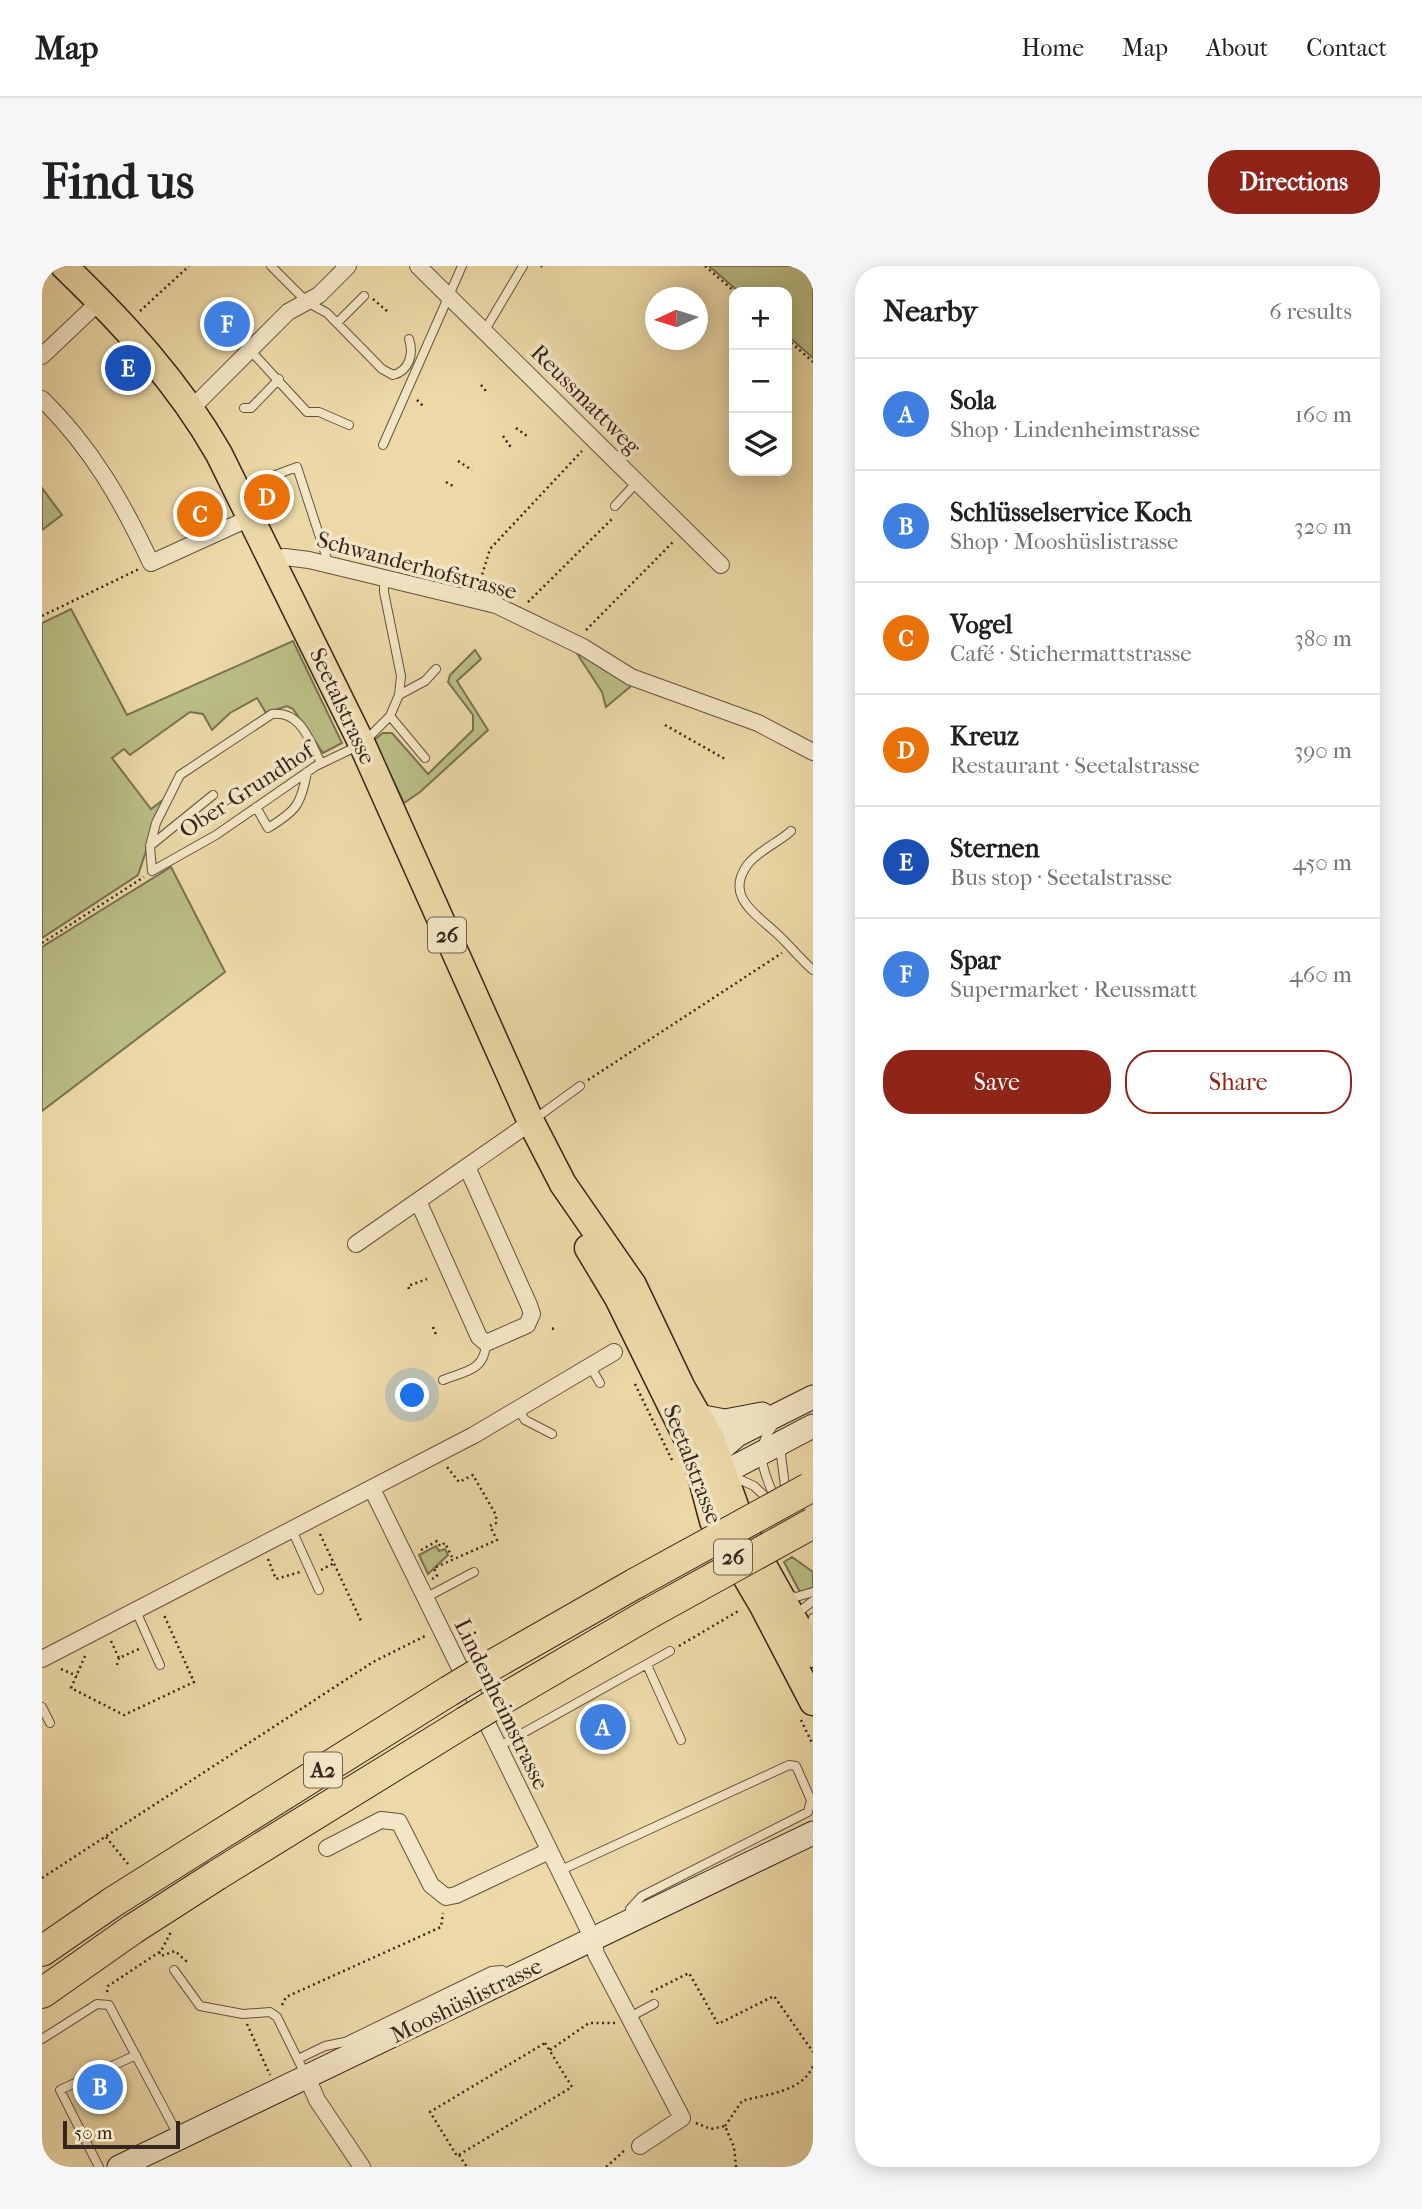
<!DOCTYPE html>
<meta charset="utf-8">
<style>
:root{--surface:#fff;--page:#f6f6f6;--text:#202124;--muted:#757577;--line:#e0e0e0;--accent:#8f2418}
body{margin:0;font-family:"IM FELL French Canon",serif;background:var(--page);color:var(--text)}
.controls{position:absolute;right:21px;top:21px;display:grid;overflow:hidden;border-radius:14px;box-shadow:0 4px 18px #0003}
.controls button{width:63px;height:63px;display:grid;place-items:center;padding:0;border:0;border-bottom:2px solid var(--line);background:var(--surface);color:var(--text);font:35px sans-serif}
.compass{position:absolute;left:603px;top:21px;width:63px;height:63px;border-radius:50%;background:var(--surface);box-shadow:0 4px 18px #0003;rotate:266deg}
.scale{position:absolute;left:21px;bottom:18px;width:117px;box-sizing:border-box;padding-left:7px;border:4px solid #37261e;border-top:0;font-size:19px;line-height:24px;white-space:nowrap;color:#37261e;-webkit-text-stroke:5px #f3e6c6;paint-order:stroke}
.you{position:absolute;left:371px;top:1130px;width:24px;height:24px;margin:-18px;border:5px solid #fff;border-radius:50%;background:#1a73e8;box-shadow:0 0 0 10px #1a73e833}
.badge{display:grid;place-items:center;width:46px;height:46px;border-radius:50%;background:var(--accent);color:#fff;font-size:23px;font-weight:700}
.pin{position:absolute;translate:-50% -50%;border:4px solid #fff;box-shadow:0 2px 7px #0006}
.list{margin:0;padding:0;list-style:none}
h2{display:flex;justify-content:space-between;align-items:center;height:91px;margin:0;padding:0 28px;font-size:30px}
h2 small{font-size:23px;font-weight:400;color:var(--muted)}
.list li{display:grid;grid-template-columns:46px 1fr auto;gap:21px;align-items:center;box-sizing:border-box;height:112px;padding:0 28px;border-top:2px solid var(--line)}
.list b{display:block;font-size:26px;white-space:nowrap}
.list p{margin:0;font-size:23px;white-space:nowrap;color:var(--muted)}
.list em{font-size:23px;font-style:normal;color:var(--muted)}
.actions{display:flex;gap:14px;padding:21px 28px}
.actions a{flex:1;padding:16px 0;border:2px solid var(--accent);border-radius:28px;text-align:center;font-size:24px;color:var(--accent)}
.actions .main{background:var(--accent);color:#fff}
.icon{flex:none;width:38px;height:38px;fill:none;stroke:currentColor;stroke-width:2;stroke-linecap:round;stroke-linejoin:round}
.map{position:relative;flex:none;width:771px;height:1901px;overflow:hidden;border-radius:28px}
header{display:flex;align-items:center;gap:42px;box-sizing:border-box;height:98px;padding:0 35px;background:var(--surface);border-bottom:2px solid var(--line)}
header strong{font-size:33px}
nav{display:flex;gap:38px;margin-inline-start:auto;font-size:24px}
.intro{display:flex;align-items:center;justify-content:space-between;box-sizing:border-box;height:168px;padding:0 42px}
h1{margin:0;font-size:49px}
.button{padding:18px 32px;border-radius:28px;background:var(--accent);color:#fff;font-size:24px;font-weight:700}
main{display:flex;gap:42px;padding:0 42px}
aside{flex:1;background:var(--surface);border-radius:28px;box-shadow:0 4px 18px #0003}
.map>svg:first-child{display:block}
.green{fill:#babe85;stroke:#787252;stroke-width:2}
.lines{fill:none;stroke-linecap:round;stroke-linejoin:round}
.lane-casing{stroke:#645340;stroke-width:10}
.street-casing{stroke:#645340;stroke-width:18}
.secondary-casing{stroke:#37261e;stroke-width:25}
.primary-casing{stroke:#37261e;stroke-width:29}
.highway-casing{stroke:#37261e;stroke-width:32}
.path{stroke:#37261e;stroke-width:2.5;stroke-dasharray:2 3.5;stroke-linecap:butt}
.lane{stroke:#f3e6c6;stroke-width:8}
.street{stroke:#f3e6c6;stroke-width:16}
.secondary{stroke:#f3e6c6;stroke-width:23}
.primary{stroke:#ecd9a7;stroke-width:26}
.highway{stroke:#ecd9a7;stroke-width:30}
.highway-bridge-casing{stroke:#37261e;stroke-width:32;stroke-linecap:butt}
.highway-bridge{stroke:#ecd9a7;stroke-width:30}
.labels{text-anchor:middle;stroke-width:7;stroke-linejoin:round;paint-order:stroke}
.shield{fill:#f3e6c6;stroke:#6f6050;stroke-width:2}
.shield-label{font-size:21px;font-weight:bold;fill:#37261e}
.street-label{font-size:23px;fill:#37261e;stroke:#f3e6c6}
</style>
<header>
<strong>Map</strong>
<nav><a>Home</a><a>Map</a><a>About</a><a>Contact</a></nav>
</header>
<div class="intro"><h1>Find us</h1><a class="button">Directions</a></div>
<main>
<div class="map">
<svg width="771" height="1901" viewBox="0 0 771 1901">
<rect width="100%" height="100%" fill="#ecd9a7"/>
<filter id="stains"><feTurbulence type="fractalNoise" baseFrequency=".00286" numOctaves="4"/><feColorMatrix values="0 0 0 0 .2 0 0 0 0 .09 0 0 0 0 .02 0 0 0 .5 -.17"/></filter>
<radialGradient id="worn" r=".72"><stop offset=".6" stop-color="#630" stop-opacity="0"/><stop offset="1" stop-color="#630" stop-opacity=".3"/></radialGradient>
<path class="green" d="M667,0H771V92L745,69V26H697Z
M0,222L20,249L0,264Z
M29,343L85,449L251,375L300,477L281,487L251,443L245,440L224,447L215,432L188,447L170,464L161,448L148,446L88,489L82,483L70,492L109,543L121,534L96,609L0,672V357Z
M532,383L588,417V421L564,441L560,426Z
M433,384L439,393L415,415L446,464L378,526L362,537L332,474L341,467H350L386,508L431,464V449L406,416L408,409Z
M129,601L183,706L0,845V681Z
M394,1280L397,1285L403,1283L406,1289L386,1308L377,1289Z
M750,1291L771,1306V1322L758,1326L742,1296Z"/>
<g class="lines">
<defs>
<path id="lane" d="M229,0L265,36L285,47L340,103L351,109C367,105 372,88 367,73
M295,57L322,30
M443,64L481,0
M208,84L265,146H277L307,159
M202,142H209L237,113
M341,179L420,0
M198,222L255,201L287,299
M573,240L595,216
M357,429L383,415L394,403
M348,450L383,492
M279,497C268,476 259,444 230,448L138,509L114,557L108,580L110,605L174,569L274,500L320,478L348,450L357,429L359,410L342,326V313
M214,541L226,562C254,545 259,539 265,506
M749,565C736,577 717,584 706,598C683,629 711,646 732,665C746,677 757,692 771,704
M108,580L171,529
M494,852L538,820
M548,1100L558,1117
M401,1114C423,1105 443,1105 444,1077
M476,1143L483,1154L510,1168
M731,1160C710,1184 723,1209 734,1235
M741,1182L739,1189L744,1228
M690,1210L712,1220L728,1235
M250,1264L277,1324
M743,1328L754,1331L771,1326
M383,1332L432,1306
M94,1345L118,1399
M754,1348L771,1335
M766,1368L771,1352
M605,1399L639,1474
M0,1441L8,1457
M456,1481L628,1385
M517,1605L747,1499L754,1500L769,1534L766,1546L600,1630L588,1643L591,1650
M132,1704L158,1740L201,1748L228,1746L235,1751L264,1810
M588,1751L612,1738
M0,1773L55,1738L67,1739L136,1869
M256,1793L283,1780L303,1776L449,1705L460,1704L470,1710
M57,1901L18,1824L94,1789"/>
<path id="street" d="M376,0L679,299
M0,90L58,35
M0,133C49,181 80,235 109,297L210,251
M150,142L246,46L277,29L306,0
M231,293L243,291L267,294L454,339L541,381L589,411L716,457L771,486
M376,935L437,1071L444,1077L485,1059L490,1048L487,1039L425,901
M314,978L489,856
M330,1223L551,1673L554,1688L640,1852L598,1880
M0,1393L432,1169L572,1086
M285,1582L339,1554L357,1556L389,1619L404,1631L414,1629L507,1585
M265,1811L275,1834L320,1901"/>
<path id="secondary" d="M771,1131L695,1169L657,1202L683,1206L771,1160
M656,1150L683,1155L720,1148
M77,1901L771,1567"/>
<path id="primary" d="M22,0C81,57 136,116 177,188L320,478L489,856L521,918L591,1019L640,1122L669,1173L702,1265L771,1388
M546,982L576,1032L644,1170L657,1202L671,1255L721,1340L771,1436"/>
<path id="highway" d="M445,1402L594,1317
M461,1433L608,1347
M155,1583L407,1425
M175,1609L423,1456
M0,1685L71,1636
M0,1727L91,1663"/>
</defs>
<use href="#lane" class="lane-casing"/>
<use href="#street" class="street-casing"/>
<use href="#secondary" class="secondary-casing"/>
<use href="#primary" class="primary-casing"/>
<use href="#highway" class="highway-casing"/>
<path class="path" d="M499,0L500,1
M663,0L693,26
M331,33L346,46
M98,45L147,0
M745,73L771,96
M439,119L444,125
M375,134L381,140
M474,162L485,170
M461,170L470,183
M416,195L430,204
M404,216L411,220
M437,319L448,283L540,185
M486,336L571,252
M0,350L97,303
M544,364L632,275
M623,459L683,493
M0,677L102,611
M546,814L740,687
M367,1023L366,1020L385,1013
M391,1061L395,1071
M510,1063L515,1061
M593,1118L630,1194
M278,1268L320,1357
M379,1284L395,1275L398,1280L403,1277L410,1291
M226,1293L234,1313L258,1306
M279,1304L292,1297
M390,1313L395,1310L392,1302L455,1274L448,1260L454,1257V1249L431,1209L417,1216L405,1201
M69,1375L77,1392L99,1382
M637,1380L698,1344
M43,1390L29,1422L82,1449L152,1416L122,1349
M75,1399L77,1392
M19,1403L35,1410
M759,1454L771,1479
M64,1571L86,1598
M0,1612L331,1396L385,1369
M117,1686L119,1690L133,1685L144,1695L141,1697
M65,1726L66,1720L119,1685L129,1666
M609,1726L647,1707L676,1758L732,1730L771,1786
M240,1739L244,1731L399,1661L401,1647
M205,1758L228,1809
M503,1777L530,1821L415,1890L388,1846Z
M508,1784L547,1757H573
M654,1857L669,1863L683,1860L692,1881L694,1901
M683,1860L700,1835C725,1828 760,1826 771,1800
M417,1889L425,1901
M564,1901L582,1885"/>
<use href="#lane" class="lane"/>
<use href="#street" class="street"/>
<use href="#secondary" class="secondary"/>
<use href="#primary" class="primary"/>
<use href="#highway" class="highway"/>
<defs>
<path id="highway-bridge" d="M594,1317L767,1222
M608,1347L771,1257
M407,1425L445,1402
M423,1456L461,1433
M71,1636L155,1583
M91,1663L175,1609"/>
</defs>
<use href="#highway-bridge" class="highway-bridge-casing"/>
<use href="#highway-bridge" class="highway-bridge"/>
</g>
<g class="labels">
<g class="shield">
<rect x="386" y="651.5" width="38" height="35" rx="5"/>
<rect x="672" y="1273.5" width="38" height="35" rx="5"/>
<rect x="262" y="1486.5" width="38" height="35" rx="5"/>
</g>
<g class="shield-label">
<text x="405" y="676">26</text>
<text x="691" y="1298">26</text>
<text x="281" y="1511">A2</text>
</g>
<g class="street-label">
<text transform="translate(544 133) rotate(45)" y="8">Reussmattweg</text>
<text transform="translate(375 299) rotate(15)" y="8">Schwanderhofstrasse</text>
<text transform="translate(301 440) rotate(65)" y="8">Seetalstrasse</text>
<text transform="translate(204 524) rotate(-33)" y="8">Ober-Grundhof</text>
<text transform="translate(651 1198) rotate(69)" y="8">Seetalstrasse</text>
<text transform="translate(460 1438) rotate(64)" y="8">Lindenheimstrasse</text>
<text transform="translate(424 1734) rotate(-26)" y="8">Mooshüslistrasse</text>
</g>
</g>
<rect width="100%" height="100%" filter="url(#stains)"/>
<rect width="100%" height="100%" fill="url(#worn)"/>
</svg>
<div class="controls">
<button>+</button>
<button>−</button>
<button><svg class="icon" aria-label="layers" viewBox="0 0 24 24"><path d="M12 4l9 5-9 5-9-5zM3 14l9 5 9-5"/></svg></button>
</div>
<svg class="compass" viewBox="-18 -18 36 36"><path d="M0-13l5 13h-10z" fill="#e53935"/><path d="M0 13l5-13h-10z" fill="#757577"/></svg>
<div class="scale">50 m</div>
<div class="you"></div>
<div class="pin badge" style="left:561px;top:1461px;background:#3f7fe0">A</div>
<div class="pin badge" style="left:58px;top:1821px;background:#3f7fe0">B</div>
<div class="pin badge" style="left:158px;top:248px;background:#e8710a">C</div>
<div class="pin badge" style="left:225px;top:231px;background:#e8710a">D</div>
<div class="pin badge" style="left:86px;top:102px;background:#1a4fb4">E</div>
<div class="pin badge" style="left:185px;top:58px;background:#3f7fe0">F</div>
</div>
<aside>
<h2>Nearby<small>6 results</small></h2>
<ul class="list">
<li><span class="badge" style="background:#3f7fe0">A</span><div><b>Sola</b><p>Shop · Lindenheimstrasse</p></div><em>160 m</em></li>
<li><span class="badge" style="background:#3f7fe0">B</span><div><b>Schlüsselservice Koch</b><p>Shop · Mooshüslistrasse</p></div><em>320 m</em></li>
<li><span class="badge" style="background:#e8710a">C</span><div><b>Vogel</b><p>Café · Stichermattstrasse</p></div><em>380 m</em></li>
<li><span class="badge" style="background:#e8710a">D</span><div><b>Kreuz</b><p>Restaurant · Seetalstrasse</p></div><em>390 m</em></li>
<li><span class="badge" style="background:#1a4fb4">E</span><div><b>Sternen</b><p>Bus stop · Seetalstrasse</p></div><em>450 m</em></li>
<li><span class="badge" style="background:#3f7fe0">F</span><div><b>Spar</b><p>Supermarket · Reussmatt</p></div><em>460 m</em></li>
</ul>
<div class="actions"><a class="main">Save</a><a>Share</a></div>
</aside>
</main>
